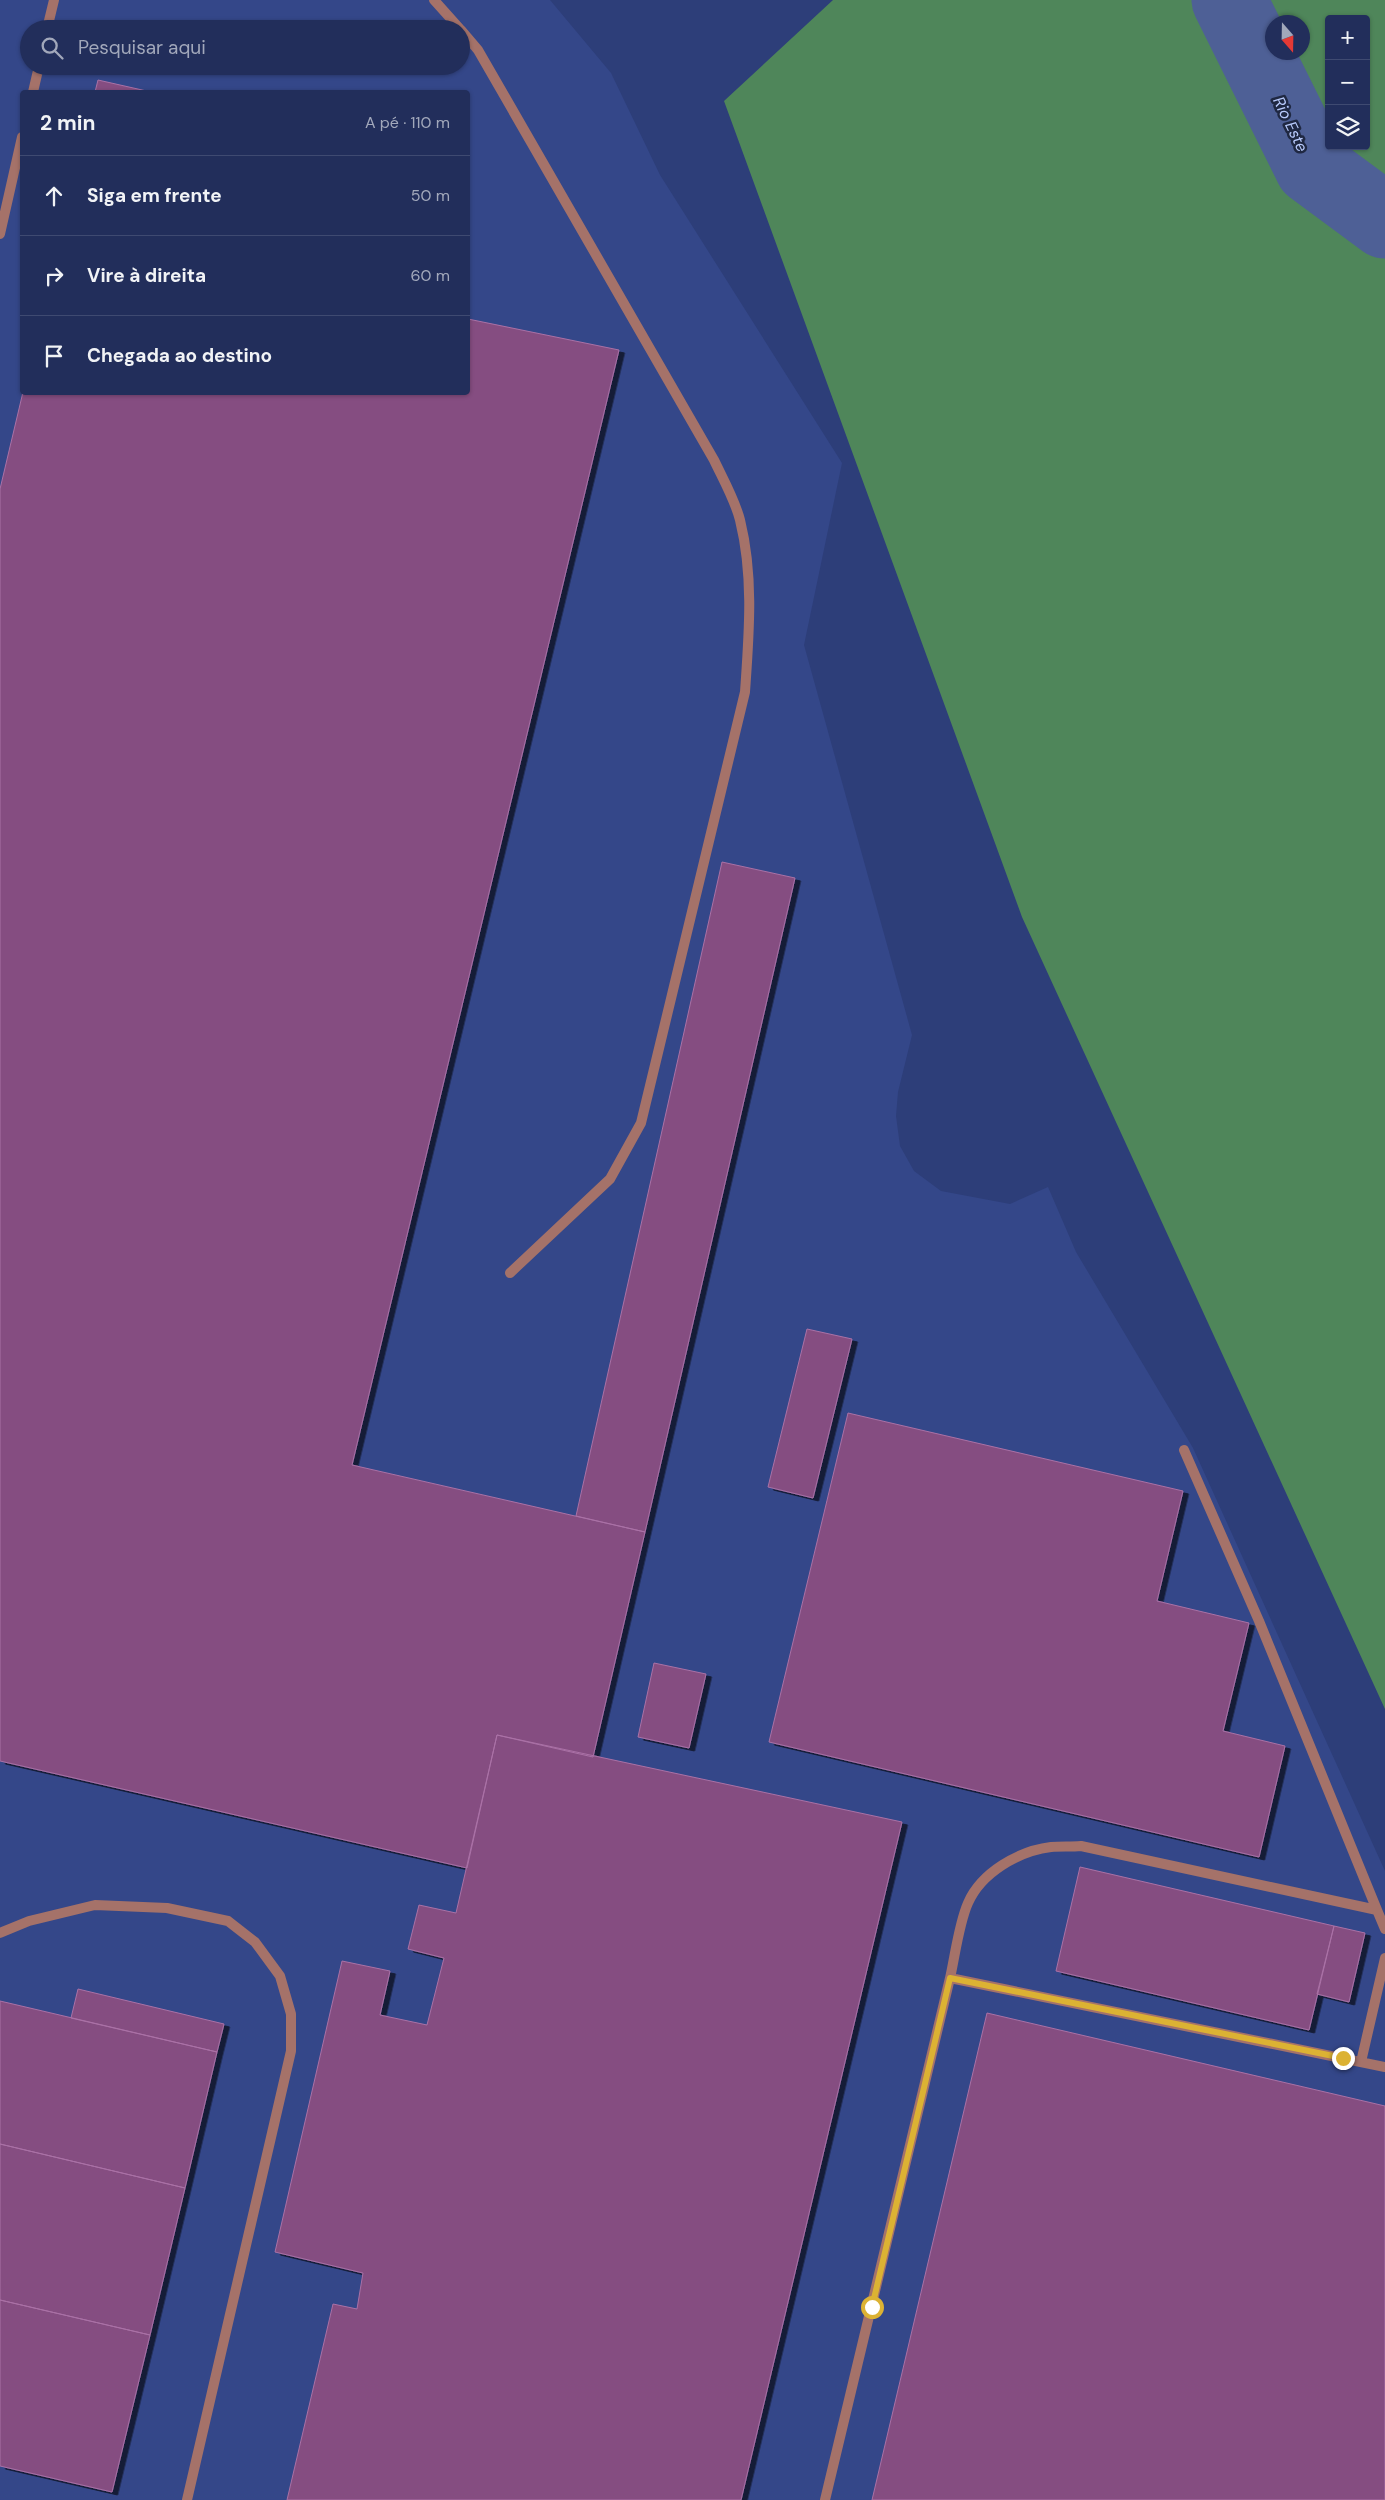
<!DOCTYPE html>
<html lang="pt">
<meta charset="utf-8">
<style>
:root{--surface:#222e5b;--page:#2e3a64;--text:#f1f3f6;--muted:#a2a8bb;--line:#3f4a71}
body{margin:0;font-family:"DM Sans",sans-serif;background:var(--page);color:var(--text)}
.controls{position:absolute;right:15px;top:15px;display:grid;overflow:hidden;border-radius:5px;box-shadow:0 1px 4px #0004}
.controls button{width:45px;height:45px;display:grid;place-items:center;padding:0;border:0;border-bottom:1px solid var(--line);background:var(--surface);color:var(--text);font:25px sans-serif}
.compass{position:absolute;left:1265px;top:15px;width:45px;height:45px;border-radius:50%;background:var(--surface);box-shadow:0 1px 4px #0004;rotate:160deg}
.stop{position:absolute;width:15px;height:15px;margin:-11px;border:4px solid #dcb233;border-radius:50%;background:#fff}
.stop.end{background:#dcb233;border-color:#fff;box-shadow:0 1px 5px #0008}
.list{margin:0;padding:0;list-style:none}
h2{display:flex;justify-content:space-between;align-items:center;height:65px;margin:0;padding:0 20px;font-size:21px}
h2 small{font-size:16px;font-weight:400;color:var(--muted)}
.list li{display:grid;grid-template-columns:32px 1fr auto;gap:15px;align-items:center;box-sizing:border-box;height:80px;padding:0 20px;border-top:1px solid var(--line)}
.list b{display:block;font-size:19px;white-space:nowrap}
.list em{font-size:16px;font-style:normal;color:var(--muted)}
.icon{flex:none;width:28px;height:28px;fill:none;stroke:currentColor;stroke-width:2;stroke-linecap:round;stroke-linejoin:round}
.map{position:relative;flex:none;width:1385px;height:2500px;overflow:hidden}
.search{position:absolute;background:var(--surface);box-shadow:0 1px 4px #0004;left:20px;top:20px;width:450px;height:55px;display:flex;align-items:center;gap:12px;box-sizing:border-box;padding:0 18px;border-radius:28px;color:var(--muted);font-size:19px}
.panel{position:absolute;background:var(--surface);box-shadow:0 1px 4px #0004;left:20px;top:90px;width:450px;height:305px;border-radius:5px}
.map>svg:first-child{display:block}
.built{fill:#344789;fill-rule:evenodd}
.forest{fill:#4f865a;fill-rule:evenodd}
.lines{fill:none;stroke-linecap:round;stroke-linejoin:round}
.river{stroke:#4e6096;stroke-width:75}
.building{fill:#854e81;stroke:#aa71a6;filter:url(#shadow)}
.lane{stroke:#a57269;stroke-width:10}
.route{stroke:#dcb233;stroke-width:6}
.labels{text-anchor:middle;stroke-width:5;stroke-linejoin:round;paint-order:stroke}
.water-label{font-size:16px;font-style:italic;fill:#b7c9fa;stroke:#1f2842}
</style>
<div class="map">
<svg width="1385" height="2500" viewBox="0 0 1385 2500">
<defs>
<filter id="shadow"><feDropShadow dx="5.5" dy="3" stdDeviation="0" flood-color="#0009"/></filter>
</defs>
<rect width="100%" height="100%" fill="#2d3e79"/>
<path class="built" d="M0,0H550L611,73L660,175L842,463L804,645L912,1035L898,1092L896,1116L900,1146L914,1171L941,1191L1010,1204L1048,1187L1076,1252L1193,1448L1385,1871V2500H0ZM29,29H461V66H29ZM22,92H468V392H22Z"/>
<path class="forest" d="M833,0H1385V1709L1022,917L724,101ZM1329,19H1366V146H1329ZM1272,22H1302V52H1272Z"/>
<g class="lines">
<path class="river" d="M1229,0L1312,167L1385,221"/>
</g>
<path class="building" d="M98,80L151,92H95Z
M468,319L619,350L352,1465L645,1532L593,1757L497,1735L467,1868L0,1761V489L23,392H468Z
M722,862L795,878L645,1532L576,1516Z
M807,1329L852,1339L813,1498L768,1487Z
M848,1413L1183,1491L1157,1601L1249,1623L1223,1731L1285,1746L1259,1857L769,1742Z
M654,1663L706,1674L689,1748L638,1737Z
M497,1735L902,1822L741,2500H287L333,2304L357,2309L363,2273L275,2252L342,1961L390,1971L380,2015L427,2025L444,1958L408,1949L419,1905L456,1913Z
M1080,1867L1334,1926L1309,2030L1056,1971Z
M1334,1926L1365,1933L1349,2002L1317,1994Z
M78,1989L224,2024L217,2052L71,2018Z
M0,2001L217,2052L185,2188L0,2144Z
M987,2013L1385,2106V2500H872Z
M0,2144L185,2188L150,2335L0,2300Z
M0,2300L150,2335L112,2492L0,2466Z"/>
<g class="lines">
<path class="lane" d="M434,0L460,29
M47,29L54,0
M461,30L478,50L714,460C723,479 735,500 740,520C754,577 749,634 745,692L641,1123L610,1179L510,1273
M33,92L39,66
M0,234L22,137
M1184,1450L1259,1621L1377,1910
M0,1933L29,1921L95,1905L167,1908L228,1921L255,1942L280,1976L291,2014V2051L187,2500
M950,1978C955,1956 959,1923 968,1903C981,1873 1018,1851 1051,1847C1061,1846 1071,1847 1081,1846L1377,1910L1385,1929
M1361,2062L1385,1958
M825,2500L950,1978L1385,2067"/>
</g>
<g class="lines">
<path class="route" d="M872,2307L950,1978L1343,2058"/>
</g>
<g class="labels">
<g class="water-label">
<text transform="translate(1291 124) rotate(64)" y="6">Rio Este</text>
</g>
</g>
</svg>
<div class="controls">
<button>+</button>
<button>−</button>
<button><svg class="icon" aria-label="layers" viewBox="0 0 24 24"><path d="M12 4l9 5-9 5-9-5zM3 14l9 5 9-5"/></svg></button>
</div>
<svg class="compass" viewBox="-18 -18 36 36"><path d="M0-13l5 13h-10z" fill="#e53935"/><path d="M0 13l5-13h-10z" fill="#a2a8bb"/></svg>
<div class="stop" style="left:872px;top:2307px"></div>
<div class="stop end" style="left:1343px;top:2058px"></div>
<div class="search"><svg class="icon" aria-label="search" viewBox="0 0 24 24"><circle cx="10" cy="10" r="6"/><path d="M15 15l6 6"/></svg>Pesquisar aqui</div>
<section class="panel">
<h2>2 min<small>A pé · 110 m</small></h2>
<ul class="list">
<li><svg class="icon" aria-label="ahead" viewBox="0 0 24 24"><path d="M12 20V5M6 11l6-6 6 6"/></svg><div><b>Siga em frente</b></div><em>50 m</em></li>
<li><svg class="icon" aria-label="right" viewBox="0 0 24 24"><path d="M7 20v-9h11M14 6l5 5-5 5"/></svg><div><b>Vire à direita</b></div><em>60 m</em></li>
<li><svg class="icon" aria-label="arrive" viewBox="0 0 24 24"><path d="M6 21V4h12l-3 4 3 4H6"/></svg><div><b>Chegada ao destino</b></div></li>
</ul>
</section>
</div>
